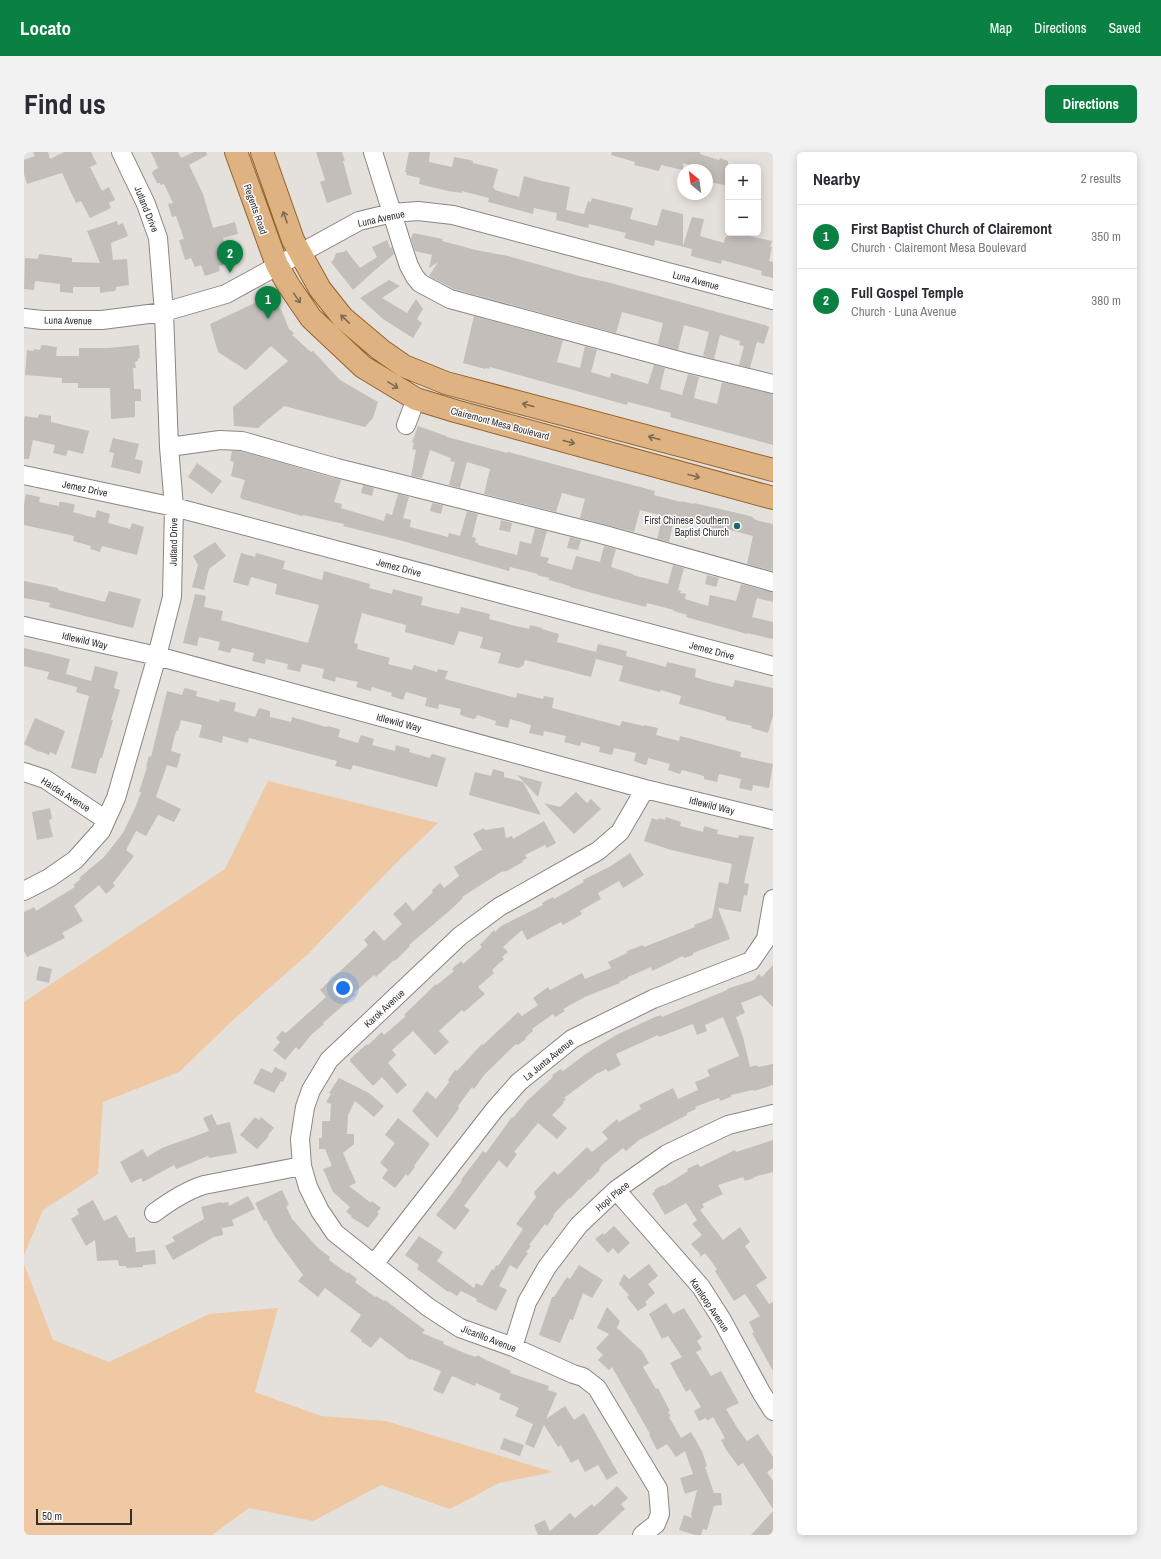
<!DOCTYPE html>
<meta charset="utf-8">
<style>
:root{--surface:#fff;--page:#f2f2f3;--text:#2b2b33;--muted:#7c7c81;--line:#e1e1e2;--accent:#0b8043}
body{margin:0;font-family:"Archivo Narrow",sans-serif;background:var(--page);color:var(--text)}
.controls{position:absolute;right:12px;top:12px;display:grid;overflow:hidden;border-radius:6px;box-shadow:0 2px 10px #0003}
.controls button{width:36px;height:36px;display:grid;place-items:center;padding:0;border:0;border-bottom:1px solid var(--line);background:var(--surface);color:var(--text);font:20px sans-serif}
.compass{position:absolute;left:653px;top:12px;width:36px;height:36px;border-radius:50%;background:var(--surface);box-shadow:0 2px 10px #0003;rotate:331deg}
.scale{position:absolute;left:12px;bottom:10px;width:96px;box-sizing:border-box;padding-left:4px;border:2px solid #32302f;border-top:0;font-size:11px;line-height:14px;white-space:nowrap;color:#32302f;-webkit-text-stroke:3px #fff;paint-order:stroke}
.you{position:absolute;left:319px;top:836px;width:14px;height:14px;margin:-10px;border:3px solid #fff;border-radius:50%;background:#1a73e8;box-shadow:0 0 0 6px #1a73e833}
.badge{display:grid;place-items:center;width:26px;height:26px;border-radius:50%;background:var(--accent);color:#fff;font-size:13px;font-weight:700}
.pin{position:absolute;translate:-50% -33px;filter:drop-shadow(0 1px 2px #0008)}
.pin::after{content:'';position:absolute;top:21px;width:14px;height:12px;background:inherit;clip-path:polygon(0 0,100% 0,50% 100%)}
.list{margin:0;padding:0;list-style:none}
h2{display:flex;justify-content:space-between;align-items:center;height:52px;margin:0;padding:0 16px;font-size:17px}
h2 small{font-size:13px;font-weight:400;color:var(--muted)}
.list li{display:grid;grid-template-columns:26px 1fr auto;gap:12px;align-items:center;box-sizing:border-box;height:64px;padding:0 16px;border-top:1px solid var(--line)}
.list b{display:block;font-size:15px;white-space:nowrap}
.list p{margin:0;font-size:13px;white-space:nowrap;color:var(--muted)}
.list em{font-size:13px;font-style:normal;color:var(--muted)}
.map{position:relative;flex:none;width:749px;height:1383px;overflow:hidden;border-radius:6px}
header{display:flex;align-items:center;gap:24px;box-sizing:border-box;height:56px;padding:0 20px;background:var(--accent);color:#fff}
header strong{font-size:19px}
nav{display:flex;gap:22px;margin-inline-start:auto;font-size:14px}
.intro{display:flex;align-items:center;justify-content:space-between;box-sizing:border-box;height:96px;padding:0 24px}
h1{margin:0;font-size:28px}
.button{padding:10px 18px;border-radius:6px;background:var(--accent);color:#fff;font-size:14px;font-weight:700}
main{display:flex;gap:24px;padding:0 24px}
aside{flex:1;background:var(--surface);border-radius:6px;box-shadow:0 2px 10px #0003}
.map>svg:first-child{display:block}
.green{fill:#efc8a4}
.building{fill:#c3beba}
.lines{fill:none;stroke-linecap:round;stroke-linejoin:round}
.minor-casing{stroke:#8a8682;stroke-width:20}
.major-casing{stroke:#94632e;stroke-width:24}
.minor{stroke:#fff;stroke-width:18}
.major{stroke:#deb281;stroke-width:22}
.oneway{stroke:#7f6a54}
.poi-dot{fill:#1f6675;stroke:#fff;stroke-width:1.5}
.labels{text-anchor:middle;stroke-width:3;stroke-linejoin:round;paint-order:stroke}
.street-label{font-size:10px;fill:#32302f;stroke:#fff}
.poi-label{font-size:10px;fill:#32302f;stroke:#fff;text-anchor:end}
</style>
<header>
<strong>Locato</strong>
<nav><a>Map</a><a>Directions</a><a>Saved</a></nav>
</header>
<div class="intro"><h1>Find us</h1><a class="button">Directions</a></div>
<main>
<div class="map">
<svg width="749" height="1383" viewBox="0 0 749 1383">
<rect width="100%" height="100%" fill="#e4e0dc"/>
<path class="green" d="M244,629L414,671L372,711L284,802L208,869L155,920L79,950L74,1022L19,1058L0,1103V850L201,717Z
M0,1112L29,1188L85,1210L185,1162L254,1156L231,1240L297,1264L362,1269L529,1320L475,1331L426,1357L357,1333L289,1369L225,1356L188,1383H0Z"/>
<path class="building" d="M9,0H24L26,7L40,0H67L73,12L66,15L78,39L85,35L91,48L85,51L87,56L66,66L57,49L52,51L38,21L3,32L0,22V8L11,4Z
M127,0H154L157,6L170,0H182L183,3L165,13L179,42L189,76L211,70L214,82L199,86L201,92L198,93L200,98L197,99L199,108H197L199,113L195,114L196,119L181,124L177,113L171,115L167,106L161,108L155,88L160,87L152,64L148,65L144,52L149,51L140,32L137,33L136,31H133L128,21L129,19L134,16Z
M292,0H318L321,9H319L328,42L303,51L296,30L301,28Z
M385,0H406L405,10L428,15L430,5L446,8L449,9V11L474,17L469,36L471,37V38L495,45L500,24L518,29L546,35L542,58L560,62L564,49L567,50L568,46L609,56L606,67L633,74L638,57L659,62V94L668,65L680,67L676,84L700,91L701,85H703L704,81H721L720,83L748,89L746,95H748L745,109L749,110V126L737,123L738,119L698,108L697,112L667,104L668,97L631,88L630,94L600,86L602,81L565,72L564,76L532,68L533,61L510,56L509,62L464,50L465,46L438,39V41L424,39L395,32L396,26L382,23L383,21L381,20Z
M588,0H676V2L695,8L696,6L704,9V34L683,29V18L659,11V18L637,13L635,19L610,13L611,10L587,3Z
M93,69L94,73L99,71L104,84L87,91L89,108L103,107L105,133L92,135V138L90,139L76,141V135H49V141L36,140V132L11,129L10,138L0,137L1,106L14,107L15,102L48,106V110L76,111L63,79Z
M389,81L419,87L418,89L452,98L484,104L559,125L583,130L741,173L745,175L740,192L733,190L726,216L715,213L720,194L715,193L716,189L696,183L690,207L679,204L685,180L660,173L654,198L635,193L634,191L639,171L598,160L592,181L430,137L405,124L414,110L405,116L408,103L391,99L387,87Z
M363,88L366,96L368,95L370,102L350,119L348,118L350,119L329,138L307,110L310,107L312,101L320,100L322,98L336,116L353,105L348,95Z
M365,128L376,134L358,146L383,161L392,147L399,157L393,167L398,171L389,186L359,167L336,146Z
M244,145L257,157L265,177L270,181L268,183L287,200L289,199L316,228L354,250L349,266L341,275L260,254L234,276L210,274L209,255L264,209L247,194L222,218L194,200L186,172Z
M450,164L539,188L533,210L556,216L561,194L573,198L567,220L586,226L587,221L624,232L630,213L641,216L636,237L658,243L664,222L675,225L670,246L693,252L698,230L749,242V293L646,265L647,261L604,250L603,253L466,215L465,217L461,216V217L439,211Z
M19,193L33,195L32,204H55V196H84L115,193L116,206H114V209L111,210L112,216H109L110,237H117V249H111V265L87,267L86,236H54V231H38V226L1,223L3,198L10,199V197L16,198L17,194Z
M15,262L27,264V270L65,279L59,302L44,298L42,304L29,301L31,293L9,288L5,307H0V267L1,264L14,266Z
M394,274L422,284L423,285L483,301L484,300L631,339L630,343L657,350V349L669,352L670,351L722,363L729,365V366L732,368L749,372V419L723,412L729,384L702,377L701,381L685,377L686,371L660,364L659,369L650,367L645,390L633,387L639,364L616,358L610,380L556,366L561,347L538,341L532,360L460,342L466,317L443,310L436,336L425,333L431,310L426,309L427,306L406,298L398,326L387,324L392,298L388,297L390,291L388,290Z
M89,286L115,292L111,307L119,309L116,322L87,315L90,301L85,300Z
M208,299H216L317,328L310,350L318,352L317,356L360,369L362,361L368,363L374,342L385,345L379,366L387,368L386,375L424,385L425,381L436,384L443,359L454,362L448,385L452,386L451,390L454,391V393L493,403L496,389L507,392L511,376L523,379L516,404L525,406L523,411L548,418L552,404L576,410L580,394L592,397L587,415L609,422V423L644,432L649,413L660,416L654,438L657,439L656,441L662,442L661,447L684,454L686,443L712,449L717,432L749,440V450L733,446L728,465L749,470V487L723,481V482L662,465L663,463L650,459V458L623,451L622,455L583,445L546,435V434L525,428V426L513,423L514,422L486,415L485,419L375,388L319,374L320,372L279,363L278,364L218,347L216,345L221,328L207,324L210,310L206,309Z
M173,311L198,329L188,342L164,325Z
M339,333L350,336L348,344L337,341Z
M2,342L16,345L15,350L35,354V350H39L49,352L51,353L49,360L71,366L73,358L86,362L84,371L106,377L108,371L120,375L113,403L78,394L76,400L66,397L67,394L49,389L50,384L0,373V352Z
M408,351L419,353L417,362L406,359Z
M477,368L488,371L486,380L475,378Z
M546,385L557,388L554,398L543,396Z
M191,390L202,404L185,417L180,438L168,435L174,413L169,404Z
M217,401L231,405L232,401L261,409L259,417L298,428L300,419L346,432L345,436L368,442L369,437L399,445L397,453L435,462L437,455L466,462L465,467L488,473L505,477L506,473L518,476V477L535,482L533,490L572,500L574,492L603,499L602,504L642,515L643,510L672,517L671,525L684,529L709,535L711,528L749,536V564L744,581L727,576L728,574L702,568V565L655,552L657,544L637,538L636,540L595,529L599,514L572,507L567,525L501,508L499,514L494,516L474,511L477,501L456,496L459,485L435,479L430,493H429L381,480L382,473L338,461L330,491L334,492L333,497L366,506L364,512L388,518L390,513L413,520L414,517L424,519L421,527L492,546L493,541L519,547L520,544L530,546L528,556L596,574L598,569L620,574V573L634,576L632,583L655,589L656,584L717,600L716,605L749,612L745,636L729,633L728,639L715,636L717,627L695,622L693,630L680,627V624L658,618L656,622L644,618L646,612L624,606L623,612L621,613L610,609L612,601L590,596L588,603L575,600L576,595L557,590L556,594L540,590L542,584L520,579L519,584L505,581L507,573L486,567L484,576L471,573L472,569L453,563L452,566L449,567L436,563L437,557L415,552L414,557L401,554L403,546L382,540L379,548L367,544L368,541L348,535L347,539L332,535L334,530L312,525L311,530L298,526L300,517L278,512L276,520L263,517L264,512L242,507L241,512L228,509L230,501L208,496L206,501L194,498L196,490L175,485L173,494L159,491L171,442L182,444L180,455L199,459L197,468L284,491L295,453L251,442L253,432L227,425L224,434L209,430Z
M683,423L695,426L692,435L681,432Z
M0,429L34,436V438L81,450L85,439L117,447L109,476L25,455L26,451L0,446Z
M0,496L46,507L42,522L67,529L71,514L94,520L90,536L96,538L87,568H89L78,606H76L72,622L47,616L65,544L52,540L53,535L23,527L25,520L0,514Z
M161,536L172,539L173,540L172,544L195,550L196,547L212,551L210,559L231,565L235,556L246,559V565L267,570L268,565L302,575L304,574L315,577L316,578L314,585L334,591L337,583L350,587L348,593L371,599L372,593L386,597L385,600L406,606L407,603L409,602L422,606L413,635L329,613L327,618L311,614L313,609L225,586L224,591L199,584L198,591L175,585L178,573L157,568L154,579H152L147,599L157,602L153,616L143,613L132,645L157,657L150,670L134,663L122,684L112,679L102,698L110,704L89,731L91,734L82,742L75,733L50,754L59,769L38,781L41,786L3,805L0,799V760L10,755L12,759L51,735L49,733L57,727L55,726L80,705L99,681L112,654L117,640H115L123,615H122L125,604L127,605L143,539L158,543L160,537Z
M11,566L41,579L32,603L26,600L25,603L15,599V600L0,592Z
M469,617L480,620V625L499,630L517,663L445,643L451,620L467,624Z
M493,623L518,630L514,645Z
M552,640L563,651L567,647L577,657L550,682L520,651L536,655Z
M26,656L28,667L25,668L29,685L13,688L8,660Z
M642,665L657,670L656,674L679,680L680,674L694,678L693,682L714,686L715,683L730,685L720,731L725,732L723,744L720,743L717,760L694,756L706,787L669,801V803L660,806L659,804L628,819L627,815L604,825V826L595,830L596,831L561,845L539,857L541,859L531,865L529,862L508,877L509,879L501,886L502,887L494,893L492,892L461,922L450,937L448,935L434,954L435,956L431,962L413,986L388,959L403,939L412,947L425,930L424,928L431,918L433,919L458,892L459,893L494,860L498,864L514,853L509,846L524,835L526,838L558,821L561,827L587,816L584,810L603,801V799L619,793L620,795L671,775L670,773L688,766L695,730L704,732L708,712L647,698L620,689L628,666L634,668L635,666L641,668Z
M520,669L532,691L523,696L521,693L501,703L503,706L498,709L499,710L483,719L477,720L438,745L439,746L424,760L385,793L386,794L371,809L370,808L352,825L350,823L330,841L332,842L299,871L300,872L287,883L275,898L272,895L261,908L249,898L256,890L252,886L258,879L262,881L302,845L296,838L344,793L340,788L350,778L360,789L378,772L369,762L382,750L389,759L409,740L408,738L416,731L420,736L435,724L430,715L457,698L459,699L449,682L450,681L460,676L461,678L480,675L482,686L488,684L489,687Z
M606,701L620,723L599,736L595,729L574,741L577,747L556,759L558,762L539,773L537,770L503,788L498,778L479,795L484,800L478,805L480,807L468,818L470,821L454,835L461,842L440,860L438,858L415,879L425,890L411,903L389,879L368,898L372,903L364,911L383,933L373,942L358,925L349,934L326,909V907L343,892L344,893L358,880L360,883L382,864L380,863L412,832L413,833L430,819L428,817L437,809L439,812L458,795L456,793L470,778L471,780L477,774L519,753L518,751L529,745L530,747L551,735L560,730L559,728L587,714Z
M749,813V855L737,843L717,851L721,861L712,865L719,885L726,915L733,913L734,915L749,912V933L730,939L729,938L707,943V945L696,949L695,946L671,955L672,957L663,961V963L615,988L602,999L599,996L579,1012L575,1017L576,1018L566,1028L565,1027L546,1047L545,1046L529,1063L530,1064L523,1074L521,1072L505,1093L507,1094L502,1100L504,1101L493,1117L486,1113L475,1134L483,1138L472,1159L452,1149L453,1147L437,1139L433,1144L425,1139L424,1140L393,1117L395,1113L381,1103L395,1084L419,1100L413,1109L450,1136L452,1131L458,1134L468,1117L470,1118L472,1113L474,1114L499,1077L492,1072L512,1045L510,1040L530,1019L534,1023L563,995L568,1000L584,987L578,980L593,967L595,970L617,957L615,953L649,936L654,947L674,938L671,930L686,924L683,918L715,904L699,865L681,873L683,879L673,883L669,872L635,885L634,883L592,902L597,913L584,920L582,917L575,921V920L540,946L542,947L539,950L540,951L528,963L543,976L533,987L514,971L490,1000L493,1002L483,1016L475,1008L440,1054L446,1058L431,1078L412,1063L438,1029L437,1028L459,999L462,1001L488,965L489,966L503,949L529,925L528,923L537,917L539,919L563,901L592,883L631,865L637,863L638,865L703,838V837L730,828L735,822L738,825Z
M15,814L28,817L25,831L12,828Z
M251,915L263,921L259,930L257,929L250,941L229,931L237,916L248,921Z
M315,926L345,941L360,954L350,965L331,949L324,963L323,982H330V992L319,1001L332,1031L325,1034L347,1051L348,1049L357,1056L353,1060L355,1062L354,1063L344,1076L327,1065L328,1064L322,1060L326,1055L309,1040L299,1017L308,1014L301,997H295V986H298V969H306L307,952L302,950L307,942L305,941Z
M188,962L193,973L206,970L213,1001L185,1006L184,1004L152,1017L150,1013L119,1030L117,1026L107,1031L96,1010L119,997L123,1005L138,996L185,979L179,966Z
M231,965L235,968L237,965L250,976L244,983L245,984L233,997L216,983Z
M374,966L406,992L390,1014L391,1015L384,1024L382,1022L371,1036L358,1026L364,1018L356,1011L371,991L361,983Z
M749,988V1020L730,1025V1026L721,1029L719,1025L694,1033L699,1042L678,1052L680,1055L676,1058L699,1088L716,1075L726,1090L721,1094L743,1126L732,1133L745,1152L749,1150V1219L728,1181L730,1180L725,1170L736,1164L721,1142L710,1149L691,1119L693,1117L681,1101L676,1105V1102L667,1092L678,1083L668,1072L673,1068L662,1051L641,1063L628,1041L631,1040L630,1038L639,1033L640,1034L664,1019L663,1017L674,1012L676,1015L711,998L712,1000Z
M258,1038L265,1053L262,1054L268,1067L293,1095L306,1105L305,1108L323,1121L324,1120L333,1127L331,1130L351,1145L352,1144L360,1149L361,1148L401,1178L398,1181L420,1190L419,1192L443,1202L452,1205L453,1203L462,1208L487,1219L486,1221L525,1234L524,1238L533,1241L522,1267L541,1254L550,1268L560,1261L594,1321L583,1328L574,1313L561,1320L554,1307L547,1311L537,1293L534,1295L520,1273L510,1296L501,1292L509,1272L491,1264L495,1256L475,1247L477,1242L452,1231L451,1234L428,1224L419,1242L409,1238L417,1219L387,1207L386,1208L356,1185L347,1196L337,1189L338,1188L326,1179L337,1163L301,1136L294,1145L274,1129L279,1123L251,1085L242,1068L240,1069L231,1051Z
M224,1044L231,1057L208,1068L210,1074L198,1076L199,1083L190,1085L149,1108L141,1094L151,1089L148,1085L180,1067L177,1055L197,1050V1051L204,1050L205,1054Z
M69,1048L80,1069L92,1063L105,1086L111,1085L112,1100L131,1098L132,1112L119,1113V1115L103,1116L102,1114H95L94,1108L73,1109L71,1088L62,1094L47,1067L55,1062L53,1057Z
M590,1074L606,1091L594,1102L589,1096L584,1101L571,1087L579,1081L580,1083Z
M625,1112L634,1124L624,1132L631,1141L621,1150L623,1153L614,1159L603,1145L605,1143L595,1132L600,1122L605,1127Z
M555,1113L579,1128L568,1146L559,1141L549,1168L546,1167L536,1191L515,1183L528,1145H530L543,1125L546,1127Z
M642,1151L649,1162L660,1156L678,1185L673,1189L678,1197L672,1200L687,1224L697,1219L715,1251L702,1257L714,1277L723,1289L734,1282L749,1305V1316L743,1320L749,1329V1357L719,1311L714,1314L703,1299L697,1288L701,1286L689,1265L683,1269L682,1266L675,1269L670,1259L677,1255L666,1237L662,1240L646,1211L658,1205L644,1184L638,1187L625,1162Z
M583,1155L596,1169L593,1176L618,1199L625,1211L619,1215L632,1237L634,1236L646,1259L644,1260L647,1264L645,1265L657,1286L667,1280L678,1299L683,1314L681,1315L690,1341H697L698,1353L690,1354L683,1378L679,1377L677,1383H671L655,1378L660,1363L668,1366L667,1362L673,1338L661,1342L656,1326L669,1322L661,1299L652,1305L643,1292L633,1298L625,1283L626,1282L588,1215L585,1218L574,1208L579,1203L572,1196L585,1182L573,1176Z
M480,1286L500,1293L496,1304L476,1297Z
M593,1334L604,1346L597,1352L601,1357L573,1383H514L510,1373L521,1368L526,1379L546,1361L551,1366L568,1352L570,1355Z
M749,1359V1383H727Z"/>
<g class="lines">
<defs>
<path id="minor" d="M349,0L378,93L385,114L391,125L396,131L426,147L659,210L749,232
M0,166L18,168H78L140,160L202,142L335,69L368,61L394,59L429,63L749,148
M382,273L392,247
M145,295L196,288L218,289L313,316L577,382L749,430
M0,323L150,355L749,514
M0,474L133,504L621,637L749,668
M0,620L21,627L82,668
M0,739L25,726L51,708L77,679L92,646L133,504L148,445L150,355L145,295L140,160L134,86L122,52L97,0
M592,1038L677,1135L698,1168L737,1240L749,1259
M130,1061C146,1049 161,1039 180,1033L278,1014
M350,1112L471,957L495,930L548,887L629,847L727,809L742,787L749,747
M489,1195L503,1150L523,1115L555,1073L592,1038L643,1002L704,973L749,962
M618,1383L632,1372L636,1362L634,1337L573,1236L559,1225L549,1222L489,1195L436,1176L404,1155L311,1081L296,1059L284,1035L278,1014L276,987L281,955L287,938L305,908L436,784L475,755L574,699L596,680L621,637"/>
<path id="major" d="M212,0L253,113L265,134L287,166L339,215L392,247L431,259L749,346
M238,0L269,88L296,137L319,166L357,198L380,214L422,231L749,318"/>
</defs>
<use href="#minor" class="minor-casing"/>
<use href="#major" class="major-casing"/>
<use href="#minor" class="minor"/>
<use href="#major" class="major"/>
</g>
<defs><path id="oneway-shaft" d="M-6 0H5M1.5-3L5.5 0L1.5 3" fill="none" stroke-width="1.6" stroke-linecap="round" stroke-linejoin="round"/></defs>
<g class="oneway">
<use href="#oneway-shaft" transform="translate(261 65) rotate(-110)"/>
<use href="#oneway-shaft" transform="translate(273 146) rotate(55)"/>
<use href="#oneway-shaft" transform="translate(321 167) rotate(-136)"/>
<use href="#oneway-shaft" transform="translate(369 233) rotate(32)"/>
<use href="#oneway-shaft" transform="translate(504 253) rotate(-165)"/>
<use href="#oneway-shaft" transform="translate(630 286) rotate(-165)"/>
<use href="#oneway-shaft" transform="translate(545 290) rotate(15)"/>
<use href="#oneway-shaft" transform="translate(670 324) rotate(15)"/>
</g>
<circle class="poi-dot" cx="713" cy="374" r="4"/>
<g class="labels">
<g class="street-label">
<text transform="translate(123 57) rotate(68)" y="4">Jutland Drive</text>
<text transform="translate(232 57) rotate(71)" y="4">Regents Road</text>
<text transform="translate(357 66) rotate(-12)" y="4">Luna Avenue</text>
<text transform="translate(672 128) rotate(15)" y="4">Luna Avenue</text>
<text transform="translate(44 168) rotate(1)" y="4">Luna Avenue</text>
<text transform="translate(476 271) rotate(15)" y="4">Clairemont Mesa Boulevard</text>
<text transform="translate(61 336) rotate(12)" y="4">Jemez Drive</text>
<text transform="translate(149 390) rotate(-89)" y="4">Jutland Drive</text>
<text transform="translate(375 415) rotate(15)" y="4">Jemez Drive</text>
<text transform="translate(61 488) rotate(13)" y="4">Idlewild Way</text>
<text transform="translate(688 498) rotate(15)" y="4">Jemez Drive</text>
<text transform="translate(375 570) rotate(15)" y="4">Idlewild Way</text>
<text transform="translate(42 642) rotate(32)" y="4">Haidas Avenue</text>
<text transform="translate(688 653) rotate(14)" y="4">Idlewild Way</text>
<text transform="translate(360 856) rotate(-43)" y="4">Karok Avenue</text>
<text transform="translate(524 907) rotate(-39)" y="4">La Junta Avenue</text>
<text transform="translate(588 1044) rotate(-40)" y="4">Hopi Place</text>
<text transform="translate(686 1153) rotate(56)" y="4">Kamloop Avenue</text>
<text transform="translate(465 1186) rotate(21)" y="4">Jicarillo Avenue</text>
</g>
<g class="poi-label">
<text x="705" y="372">First Chinese Southern<tspan x="705" dy="12">Baptist Church</tspan></text>
</g>
</g>
</svg>
<div class="controls">
<button>+</button>
<button>−</button>
</div>
<svg class="compass" viewBox="-18 -18 36 36"><path d="M0-13l5 13h-10z" fill="#e53935"/><path d="M0 13l5-13h-10z" fill="#7c7c81"/></svg>
<div class="scale">50 m</div>
<div class="you"></div>
<div class="pin badge" style="left:244px;top:167px">1</div>
<div class="pin badge" style="left:206px;top:121px">2</div>
</div>
<aside>
<h2>Nearby<small>2 results</small></h2>
<ul class="list">
<li><span class="badge">1</span><div><b>First Baptist Church of Clairemont</b><p>Church · Clairemont Mesa Boulevard</p></div><em>350 m</em></li>
<li><span class="badge">2</span><div><b>Full Gospel Temple</b><p>Church · Luna Avenue</p></div><em>380 m</em></li>
</ul>
</aside>
</main>
